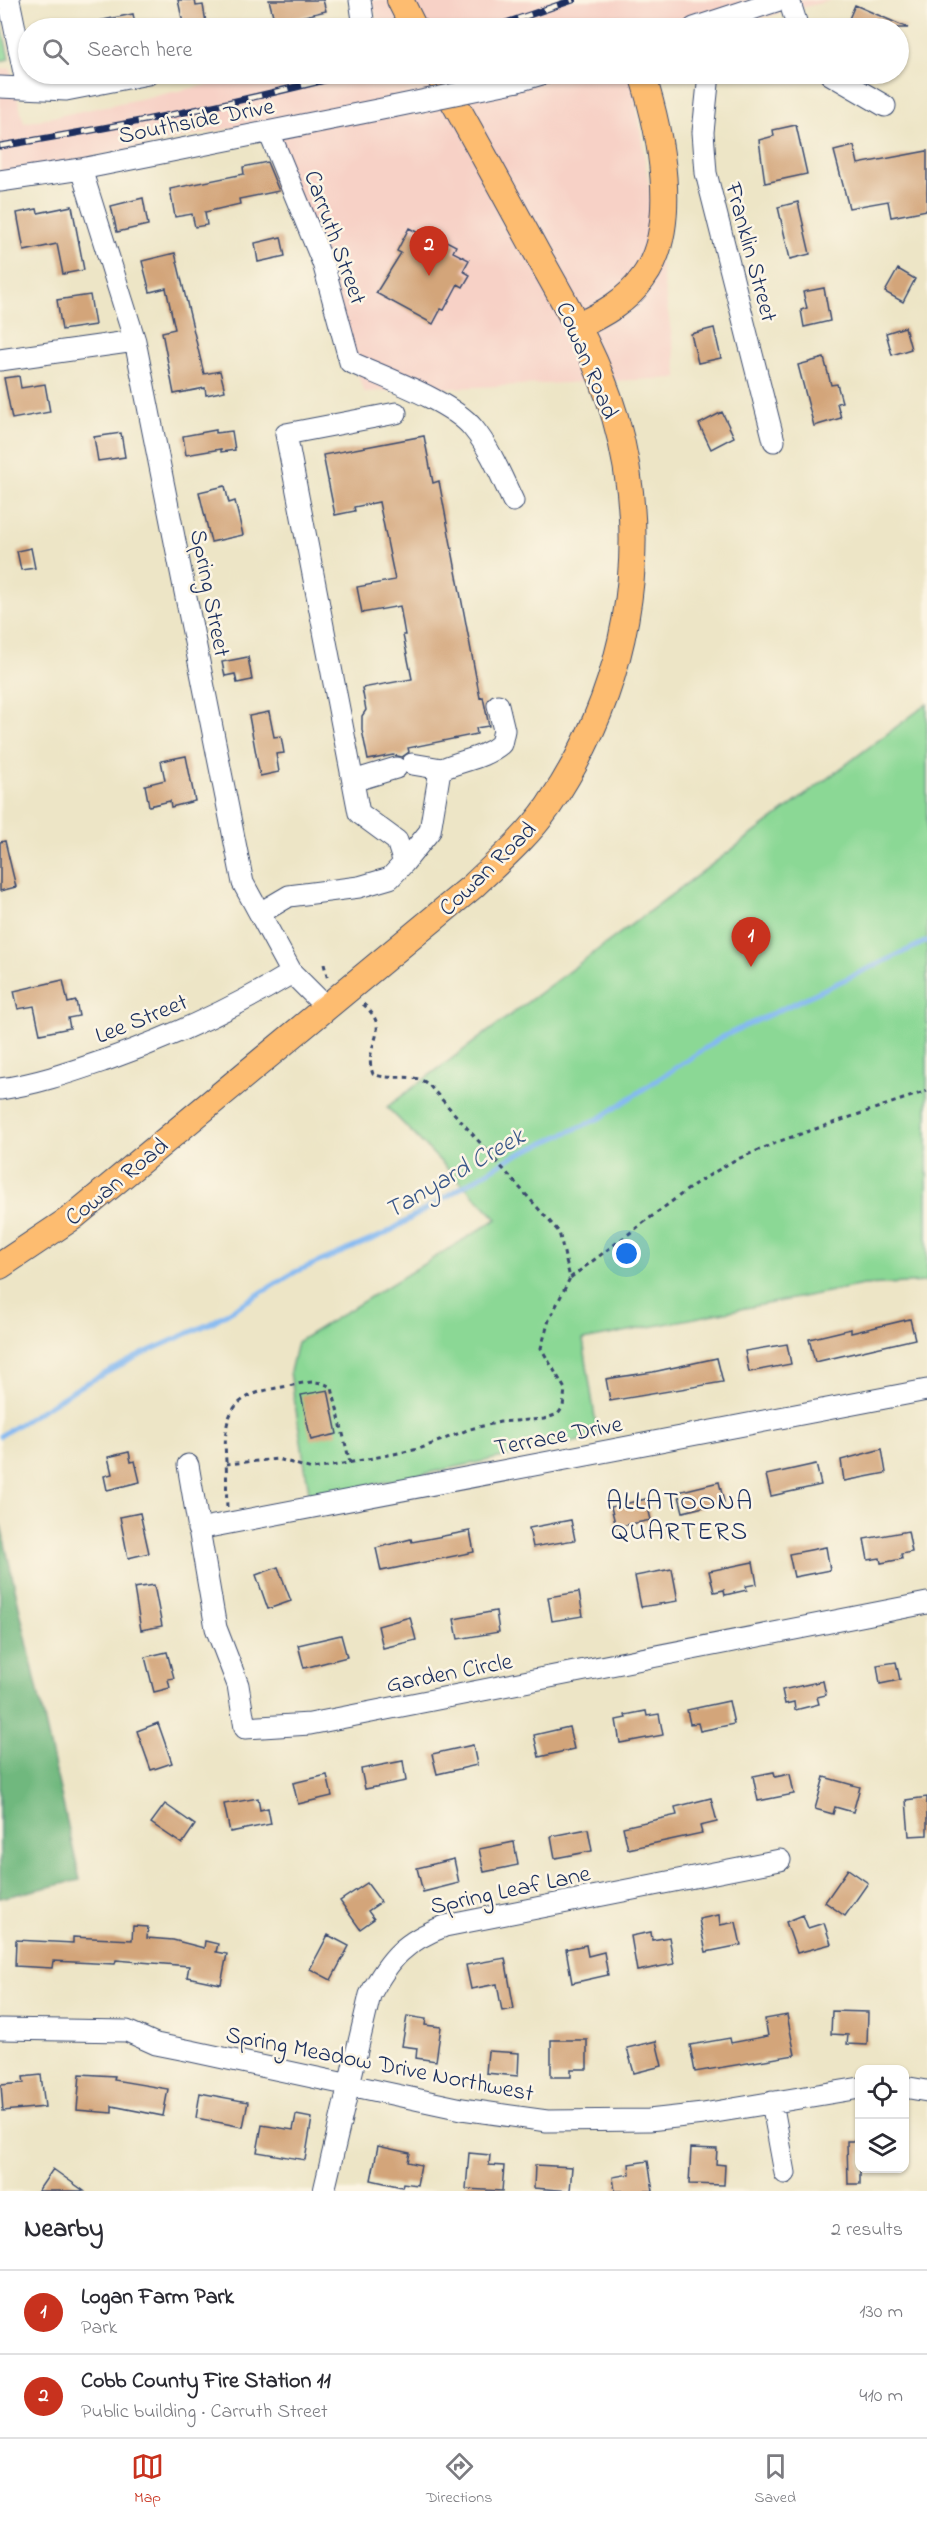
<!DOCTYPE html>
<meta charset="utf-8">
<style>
:root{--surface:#fff;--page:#f7f7f7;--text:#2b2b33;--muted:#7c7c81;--line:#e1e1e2;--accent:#c8321e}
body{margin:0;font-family:"Indie Flower",sans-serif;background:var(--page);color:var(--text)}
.controls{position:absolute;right:18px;bottom:18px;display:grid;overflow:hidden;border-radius:12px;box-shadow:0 2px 4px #0004}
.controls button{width:54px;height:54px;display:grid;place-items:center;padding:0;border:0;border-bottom:2px solid var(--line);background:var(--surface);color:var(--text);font:30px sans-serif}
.you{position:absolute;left:627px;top:1254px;width:21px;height:21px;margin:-15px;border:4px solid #fff;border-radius:50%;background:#1a73e8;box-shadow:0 0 0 9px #1a73e833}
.badge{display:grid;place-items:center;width:39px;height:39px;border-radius:50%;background:var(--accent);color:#fff;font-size:20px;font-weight:700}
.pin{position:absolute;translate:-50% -50px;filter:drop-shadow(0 2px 3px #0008)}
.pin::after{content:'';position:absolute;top:32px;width:21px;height:18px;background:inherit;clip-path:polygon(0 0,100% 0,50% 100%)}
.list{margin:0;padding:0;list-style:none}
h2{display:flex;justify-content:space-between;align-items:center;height:78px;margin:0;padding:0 24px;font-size:26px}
h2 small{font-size:20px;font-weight:400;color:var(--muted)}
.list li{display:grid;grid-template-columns:39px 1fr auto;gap:18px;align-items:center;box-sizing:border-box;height:84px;padding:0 24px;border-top:2px solid var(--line)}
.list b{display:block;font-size:22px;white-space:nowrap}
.list p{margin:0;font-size:20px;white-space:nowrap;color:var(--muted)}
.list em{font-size:20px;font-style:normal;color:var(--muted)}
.icon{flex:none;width:33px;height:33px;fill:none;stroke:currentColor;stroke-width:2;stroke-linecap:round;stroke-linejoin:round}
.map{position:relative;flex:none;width:927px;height:2191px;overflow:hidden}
.search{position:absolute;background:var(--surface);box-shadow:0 2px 4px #0004;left:18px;right:18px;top:18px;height:66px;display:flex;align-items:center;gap:15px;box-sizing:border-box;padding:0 21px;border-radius:33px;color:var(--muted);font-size:22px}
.sheet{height:246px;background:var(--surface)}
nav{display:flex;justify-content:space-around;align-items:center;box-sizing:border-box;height:84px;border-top:2px solid var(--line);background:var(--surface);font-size:16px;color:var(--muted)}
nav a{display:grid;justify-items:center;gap:3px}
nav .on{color:var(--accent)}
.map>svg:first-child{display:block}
.built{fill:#f7d1c6}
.green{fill:#8bd895;stroke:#53847a;stroke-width:1.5}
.forest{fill:#70b87e;stroke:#46746e;stroke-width:1.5}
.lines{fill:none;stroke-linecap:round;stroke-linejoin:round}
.stream{stroke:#84b9f2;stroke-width:5}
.building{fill:#d3a57a}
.minor-casing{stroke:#3a4a6e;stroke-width:23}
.major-casing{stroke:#3a4a6e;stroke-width:28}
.path{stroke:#3a4a6e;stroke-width:3;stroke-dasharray:4.5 4.5;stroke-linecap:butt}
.minor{stroke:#fff;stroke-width:21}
.major{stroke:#fdbc70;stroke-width:26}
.rail-casing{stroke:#1b2f5e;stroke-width:7}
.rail{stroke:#fcf5e5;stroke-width:4.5;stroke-dasharray:14;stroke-linecap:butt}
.minor-bridge-casing{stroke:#3a4a6e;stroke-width:23;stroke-linecap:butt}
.minor-bridge{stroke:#fff;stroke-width:21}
.labels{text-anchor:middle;stroke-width:5;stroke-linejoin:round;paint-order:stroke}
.street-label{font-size:24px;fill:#1b2f5e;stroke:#fcf5e5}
.water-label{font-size:26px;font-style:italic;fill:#3a588a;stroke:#fcf5e5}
.neighbourhood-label{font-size:26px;letter-spacing:1.5px;fill:#1b2f5e;stroke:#fcf5e5}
</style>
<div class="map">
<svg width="927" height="2191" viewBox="0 0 927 2191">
<rect width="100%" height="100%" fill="#fcf5e5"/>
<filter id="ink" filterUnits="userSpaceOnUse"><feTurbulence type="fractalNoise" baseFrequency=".0167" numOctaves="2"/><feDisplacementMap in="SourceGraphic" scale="12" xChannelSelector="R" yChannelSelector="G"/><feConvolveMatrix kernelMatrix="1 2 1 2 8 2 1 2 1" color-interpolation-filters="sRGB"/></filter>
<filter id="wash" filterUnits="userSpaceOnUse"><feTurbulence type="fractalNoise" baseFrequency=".008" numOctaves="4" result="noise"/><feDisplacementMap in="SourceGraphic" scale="24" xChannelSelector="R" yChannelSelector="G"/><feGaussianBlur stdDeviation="1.35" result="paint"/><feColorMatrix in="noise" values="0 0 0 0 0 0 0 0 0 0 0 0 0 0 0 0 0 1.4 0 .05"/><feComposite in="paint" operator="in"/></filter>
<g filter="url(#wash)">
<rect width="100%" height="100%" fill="#ede5c6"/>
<path class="built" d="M371,0H832L722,28H379Z
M10,68L24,123L260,74H632L678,378L364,392L265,121L0,176V70Z"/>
<path class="green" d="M0,17L9,59L0,61Z
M927,704V1282L863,1285L583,1340L598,1437L310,1498L290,1372L297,1342L497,1219L387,1107Z"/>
<path class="forest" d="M0,1521L80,1880L0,1898Z"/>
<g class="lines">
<path class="stream" d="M0,1436L79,1387L144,1353L211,1323L295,1272L385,1234L510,1158L600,1118L722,1037L927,941"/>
</g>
<g id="blocks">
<path class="building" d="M178,0H195L196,6L203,5L207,28H184Z
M269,0H323L326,11L275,23Z
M855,5L908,28H845Z
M133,14L136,28H94L93,22Z
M796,125L807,174L765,183L759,140L774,136L773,130Z
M854,146L858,164L927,151V210L891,217L888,201L849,208L834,151Z
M267,162L279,191L239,199L240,204L205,212L207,225L195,227L192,214L175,217L170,189L244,174L243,167Z
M143,198L148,225L117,232L111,206Z
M798,202L810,254L790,259L778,207Z
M72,206L84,270L63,274L57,244L24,251L17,213L37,209L38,213Z
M409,228L422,235L423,233L431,237L433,234L456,246L453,252L469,260L463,271L470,275L463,287L458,284L444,310L441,309L433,324L376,293L401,253L397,251Z
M281,237L285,256L258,262L255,243Z
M175,253L204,374L220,371L225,391L206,395L205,388L174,394L162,332L175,329L166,288L150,292L142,261Z
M898,269L915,279L903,302L885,292Z
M824,288L830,321L804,327L801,310L807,308L803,292Z
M90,295L95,325L62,330L57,300Z
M905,327L911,349L892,355L886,333Z
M714,328L721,358L698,363L691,334Z
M824,358L831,385L837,384L842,402L837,403L841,418L814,426L798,365Z
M19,376L21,388L45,384L50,412L12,419L4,378Z
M722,412L734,437L711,449L699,424Z
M216,430V433L232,431L235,450L221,452V449L186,455L183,436Z
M121,433L125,457L98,461L94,437Z
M424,436L433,483L439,481L480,698L483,697L489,726L476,728L477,734L408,748L409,752L402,757L393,755L368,760L362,730V716L366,710L362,688L412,679L403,635H405L400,606L362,613L357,587L395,580L379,502L354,507L355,511L335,515L323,455Z
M225,486L229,503L235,501L243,535L211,542L199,492Z
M31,548L35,568L21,570L17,551Z
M248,657L252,680L237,683L235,674L225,676L222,662Z
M269,712L274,737L281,736L284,753L276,754L279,772L260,776L249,716Z
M186,756L195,801L171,807L170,801L149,806L145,785L165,780L161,761Z
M5,841L16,887L0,891V842Z
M63,980L68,1003L76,1001L79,1016L68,1018L70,1028L40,1034L34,1006L18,1009L14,991Z
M910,1319L915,1339L815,1362L809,1339L851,1329V1333Z
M787,1344L791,1364L749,1372L745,1351Z
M717,1358L723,1382L610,1401L606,1379L653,1372Z
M328,1390L337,1434L311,1440L301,1395Z
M882,1449L886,1473L844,1481L841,1460Z
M129,1452L131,1462L135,1461L140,1482L107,1490L104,1476L112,1474L108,1457Z
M816,1464L821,1485L771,1496L766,1475Z
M719,1482L724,1502L683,1512L678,1492Z
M646,1499L651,1520L616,1527L611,1507Z
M140,1513L149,1553L128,1558L120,1517Z
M571,1520L575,1540L533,1547L529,1528Z
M470,1531L474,1552L381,1571L376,1548L411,1539L412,1542Z
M908,1531L912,1552L901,1554L902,1559L881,1563L880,1558L868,1560L864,1539Z
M826,1547L830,1570L794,1577L789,1554Z
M753,1562L757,1584L746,1586L747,1590L725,1595L724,1590L714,1592L709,1571Z
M278,1567L291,1601L268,1609L256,1575Z
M672,1569L678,1601L641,1607L635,1576Z
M154,1585L162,1626L141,1630L134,1588Z
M579,1592L583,1616L552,1621L548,1597Z
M496,1611L499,1632L458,1639L454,1619Z
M410,1617L416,1640L383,1648L378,1626Z
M341,1635L347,1657L304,1668L298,1645Z
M167,1652L174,1678L168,1679L170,1688L154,1692L145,1657Z
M896,1662L900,1680L880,1684L877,1665Z
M823,1681L826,1695L817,1697L819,1704L795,1710L794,1702L785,1704L782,1690Z
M729,1701L734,1724L700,1731L698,1723L690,1724L687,1710Z
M646,1711L647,1716L659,1714L663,1735L620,1743L616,1720L626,1718L625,1715Z
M158,1723L172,1763L151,1770L137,1731Z
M569,1727L574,1749L539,1757L534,1735Z
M473,1745L477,1765L437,1774L432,1754Z
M403,1761L406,1781L365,1789L361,1769Z
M774,1772L775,1777L790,1774L794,1794L758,1801L753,1776Z
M327,1775L332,1796L298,1804L293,1783Z
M824,1777L860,1787L853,1812L835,1807L833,1814L815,1809Z
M927,1797V1835L909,1836L906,1800Z
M258,1798L260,1810L268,1808L271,1824L230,1832L224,1804Z
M711,1798L717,1822L700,1826L702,1833L628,1849L623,1827L677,1815L675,1807Z
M165,1804L195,1825L182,1844L151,1823Z
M588,1829L592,1851L555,1858L551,1836Z
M514,1842L518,1865L484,1872L479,1849Z
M454,1859L459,1883L423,1892L417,1868Z
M848,1869L868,1883L845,1916L825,1902Z
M367,1883L381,1902L368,1911L374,1919L360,1929L340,1901Z
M719,1915L720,1925L736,1922L741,1945L706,1952L699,1919Z
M803,1915L808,1928L824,1923L831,1944L797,1953L786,1922Z
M133,1926L148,1927L147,1938L173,1940L204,1948L205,1941L218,1944L216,1952L227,1954L221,1984L187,1977L189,1966L116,1960L115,1964L53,1961L52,1968L15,1966L16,1940L73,1943V1937L132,1940Z
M651,1932L652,1940L669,1937L674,1964L637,1971L631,1936Z
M328,1935L349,1946L331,1980L310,1969Z
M586,1945L588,1956L604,1952L608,1975L572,1983L566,1949Z
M505,1958L514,2009L502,2011L497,1984L471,1989L466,1965Z
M832,2011L868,2012L867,2045L847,2044L848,2035L831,2034Z
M787,2015L795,2055L695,2072L690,2045L730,2038L731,2043L768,2036L765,2019Z
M407,2016L426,2019L425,2025L441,2027L436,2061L416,2058L417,2048L402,2046Z
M551,2040H587V2069H571V2077H551Z
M656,2041L662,2066L634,2073L627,2048Z
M488,2051L519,2053L518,2076L486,2073Z
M80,2074L115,2076L114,2080L168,2089L163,2116L112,2106V2113L77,2110Z
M41,2075L45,2107L3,2111L1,2085L24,2083L23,2077Z
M200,2093L248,2102L243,2127L196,2118Z
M296,2115L312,2118L305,2160L257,2152L262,2125L293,2130Z
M847,2141H860V2184H848Z
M378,2146L410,2153L408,2162L421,2165L417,2185L403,2183L402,2187L371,2180Z
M691,2148L717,2149L716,2164L725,2165L724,2185L689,2184Z
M469,2153L490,2155L489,2165L504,2166L502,2191L466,2189Z
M648,2161L653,2191H615L613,2177L630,2174L629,2164Z
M535,2165L572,2167L570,2191L534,2188Z
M53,2169L84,2191H38Z"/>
</g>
</g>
<g filter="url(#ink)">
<use href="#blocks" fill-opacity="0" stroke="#3a4a6e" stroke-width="1.5"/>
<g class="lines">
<defs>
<path id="minor" d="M9,0L27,87
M789,0L798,28
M360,28L363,20L360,0
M694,28L779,0
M709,74L703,132L706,173L774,441
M830,74L885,106
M518,81L542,74
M0,87L66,90L148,74
M269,132L323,263L350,362C383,377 451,401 473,428C491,450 501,476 513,501
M81,169L135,341L243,883L292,973L327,1008
M0,181L81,169L392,107
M0,360L135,341
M412,764L442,769
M353,781L396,768
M404,863L430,831L440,770C461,760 483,759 501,744L504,730L498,705
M260,913L289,896L359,887L390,878L404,863L397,841L359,813L286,434L396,413
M0,1089C37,1084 71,1072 106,1060C171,1037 233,1009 292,973
M188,1465L216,1628L238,1685L245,1728L310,1724L927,1603
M198,1529L927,1390
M0,2029L127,2031L156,2044L191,2051L462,2109L547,2121L649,2120L703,2114L860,2088
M904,2087L927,2091
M772,2102L785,2173
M324,2191L370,1995C390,1958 405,1941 445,1926L780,1860"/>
<path id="major" d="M400,0L414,28
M578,326C603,314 627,301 643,278C681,227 660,130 642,74
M0,1266L73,1217L473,886C499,861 527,837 548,807C626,693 654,551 615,417C598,358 566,305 537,253C504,193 472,133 438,74"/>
</defs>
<use href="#minor" class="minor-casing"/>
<use href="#major" class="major-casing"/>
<path class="path" d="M324,964L328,980
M363,1004C395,1032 361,1044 373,1074C392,1082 413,1071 429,1085L559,1232L570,1278L695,1184L733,1161L780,1141L927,1091
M226,1464L278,1459L312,1469L327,1467L419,1449L470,1429L500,1422L544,1419L558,1414L563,1407L565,1389L541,1348L549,1320L570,1278
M227,1507C226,1491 227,1476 226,1461C222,1407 235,1394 288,1386C304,1383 318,1378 332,1388L350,1463"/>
<use href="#minor" class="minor"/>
<use href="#major" class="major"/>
<defs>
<path id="rail" d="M491,28L573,0
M0,146C117,127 233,104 348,74"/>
</defs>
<use href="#rail" class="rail-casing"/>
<use href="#rail" class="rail"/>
<defs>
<path id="minor-bridge" d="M392,107L518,81"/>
</defs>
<use href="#minor-bridge" class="minor-bridge-casing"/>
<use href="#minor-bridge" class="minor-bridge"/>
</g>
</g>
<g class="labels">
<g class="street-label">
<text transform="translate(196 120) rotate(-11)" y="8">Southside Drive</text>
<text transform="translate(336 237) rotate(70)" y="8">Carruth Street</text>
<text transform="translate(752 252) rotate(75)" y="8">Franklin Street</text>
<text transform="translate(588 360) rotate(67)" y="8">Cowan Road</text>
<text transform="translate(211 593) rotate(79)" y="8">Spring Street</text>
<text transform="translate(487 868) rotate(-44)" y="8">Cowan Road</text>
<text transform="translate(141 1018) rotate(-22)" y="8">Lee Street</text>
<text transform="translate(116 1181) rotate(-39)" y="8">Cowan Road</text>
<text transform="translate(558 1435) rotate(-11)" y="8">Terrace Drive</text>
<text transform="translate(449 1672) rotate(-11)" y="8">Garden Circle</text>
<text transform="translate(510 1889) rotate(-12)" y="8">Spring Leaf Lane</text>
<text transform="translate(380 2063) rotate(11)" y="8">Spring Meadow Drive Northwest</text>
</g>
<g class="water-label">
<text transform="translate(454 1172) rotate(-30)" y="9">Tanyard Creek</text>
</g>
<g class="neighbourhood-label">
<text x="680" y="1509">ALLATOONA<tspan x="680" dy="30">QUARTERS</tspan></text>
</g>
</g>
</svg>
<div class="controls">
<button><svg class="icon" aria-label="locate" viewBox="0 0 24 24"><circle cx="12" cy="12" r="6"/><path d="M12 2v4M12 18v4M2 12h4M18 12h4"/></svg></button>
<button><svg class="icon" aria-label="layers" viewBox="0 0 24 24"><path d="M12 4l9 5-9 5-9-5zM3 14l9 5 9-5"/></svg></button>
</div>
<div class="you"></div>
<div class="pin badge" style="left:751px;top:967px">1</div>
<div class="pin badge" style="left:429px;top:276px">2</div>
<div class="search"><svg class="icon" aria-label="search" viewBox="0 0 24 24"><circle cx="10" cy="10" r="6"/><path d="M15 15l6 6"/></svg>Search here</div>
</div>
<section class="sheet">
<h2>Nearby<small>2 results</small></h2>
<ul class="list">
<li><span class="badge">1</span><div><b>Logan Farm Park</b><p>Park</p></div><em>130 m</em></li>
<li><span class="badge">2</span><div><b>Cobb County Fire Station 11</b><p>Public building · Carruth Street</p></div><em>410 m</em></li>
</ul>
</section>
<nav>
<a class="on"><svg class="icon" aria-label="map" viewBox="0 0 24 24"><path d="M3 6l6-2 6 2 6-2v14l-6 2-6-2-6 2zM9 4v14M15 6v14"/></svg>Map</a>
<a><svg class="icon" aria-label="directions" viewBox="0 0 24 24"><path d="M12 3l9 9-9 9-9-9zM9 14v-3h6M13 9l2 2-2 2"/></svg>Directions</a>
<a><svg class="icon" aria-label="saved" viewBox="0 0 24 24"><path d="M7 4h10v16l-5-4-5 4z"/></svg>Saved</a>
</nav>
